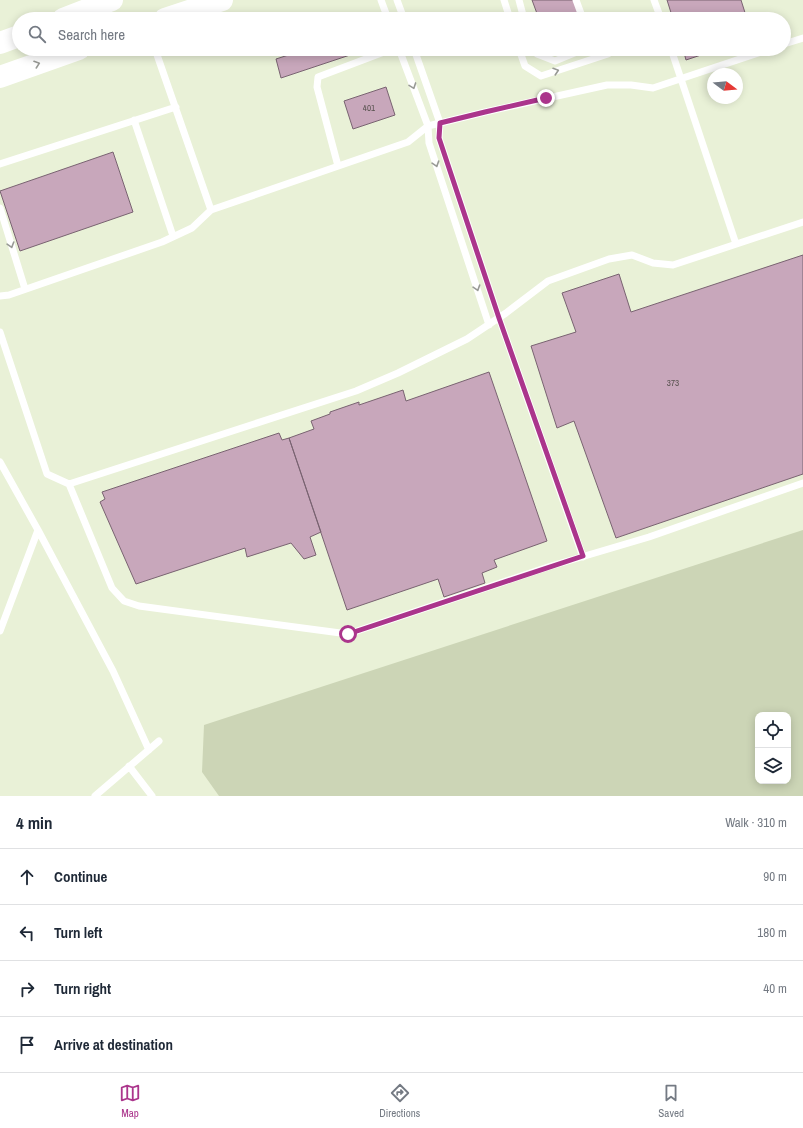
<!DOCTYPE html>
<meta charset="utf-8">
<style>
:root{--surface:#fff;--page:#f6f6f7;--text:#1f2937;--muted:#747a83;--line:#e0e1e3;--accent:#ab358c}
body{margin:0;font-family:"Archivo Narrow",sans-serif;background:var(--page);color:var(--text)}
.controls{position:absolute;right:12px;bottom:12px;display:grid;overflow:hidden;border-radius:8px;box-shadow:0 2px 10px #0003}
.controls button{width:36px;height:36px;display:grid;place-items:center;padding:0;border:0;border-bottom:1px solid var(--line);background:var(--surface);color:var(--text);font:20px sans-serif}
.compass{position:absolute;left:707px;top:68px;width:36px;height:36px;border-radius:50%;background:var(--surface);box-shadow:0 2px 10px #0003;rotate:106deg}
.stop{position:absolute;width:12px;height:12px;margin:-9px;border:3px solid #ab358c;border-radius:50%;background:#fff}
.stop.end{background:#ab358c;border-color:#fff;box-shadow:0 1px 4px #0008}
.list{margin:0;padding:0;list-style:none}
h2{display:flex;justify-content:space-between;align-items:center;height:52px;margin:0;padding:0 16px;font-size:17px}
h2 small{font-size:13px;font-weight:400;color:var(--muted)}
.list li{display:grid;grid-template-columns:26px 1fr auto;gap:12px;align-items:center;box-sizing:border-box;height:56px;padding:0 16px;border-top:1px solid var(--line)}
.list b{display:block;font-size:15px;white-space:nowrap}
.list em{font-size:13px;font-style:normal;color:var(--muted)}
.icon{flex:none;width:22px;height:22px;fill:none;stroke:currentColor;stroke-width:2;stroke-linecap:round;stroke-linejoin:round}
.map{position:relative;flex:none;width:803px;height:796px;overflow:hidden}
.search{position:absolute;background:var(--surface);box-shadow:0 2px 10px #0003;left:12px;right:12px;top:12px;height:44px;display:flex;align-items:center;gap:10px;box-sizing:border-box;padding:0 14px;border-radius:22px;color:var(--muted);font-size:15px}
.sheet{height:276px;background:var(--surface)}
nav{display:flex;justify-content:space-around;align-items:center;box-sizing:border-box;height:56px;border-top:1px solid var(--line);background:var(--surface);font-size:11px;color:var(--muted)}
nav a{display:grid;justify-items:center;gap:2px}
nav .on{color:var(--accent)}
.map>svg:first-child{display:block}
.green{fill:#ccd5b6;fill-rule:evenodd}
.building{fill:#c8a7bb;stroke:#796371}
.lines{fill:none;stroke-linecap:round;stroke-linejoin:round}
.service{stroke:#fff;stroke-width:7}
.primary{stroke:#fff;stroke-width:22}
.oneway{stroke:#989a95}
.route{stroke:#ab358c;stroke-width:5}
.labels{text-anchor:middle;stroke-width:4;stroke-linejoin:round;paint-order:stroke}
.number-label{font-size:9px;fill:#58524f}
</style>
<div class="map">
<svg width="803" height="796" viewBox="0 0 803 796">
<rect width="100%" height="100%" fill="#e9f1d7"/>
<path class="green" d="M803,530V796H219L202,772L204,725ZM758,715H788V781H758Z"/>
<path class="building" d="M532,0H574L580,19H539Z
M667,0H741L747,19H673Z
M307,49H358L359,52L281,78L276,59Z
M683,49H719L686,60Z
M386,87L395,115L353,129L344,101Z
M113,152L133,212L20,251L0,191Z
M803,255V474L616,538L574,421L557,428L531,346L576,332L562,293L619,274L631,312Z
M489,372L547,541L494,560L497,567L482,573L485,583L444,597L438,579L347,610L289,438L314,429L311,421L330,414V412L359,402V405L403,390L406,401Z
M279,433L282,440L289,438L321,532L310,537L316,555L304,559L291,543L247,557L245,548L136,584L100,502L105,499L102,492Z"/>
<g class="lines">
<path class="service" d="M381,0L388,19
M397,0L404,19
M504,0L510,19
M519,0L524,19
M576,0L583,19
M654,0L661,19
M784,44L803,38
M155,49L211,210
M399,49L428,126L429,143L489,325
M414,49L440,123L439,138L499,318L583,557
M519,49L525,66L541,76L608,54
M535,49L537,54L555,61L584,49
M671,49L736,244
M134,120L173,236
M0,164L176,107
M338,166L317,87L318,77L392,49
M0,208L25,289
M0,296L9,295L162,242L192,228L211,210L408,142L428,126L485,112L607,85H631L653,88L770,49
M0,332L47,474L69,484L356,391L398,373L467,339L506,313L548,281L609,259L632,255L653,263L673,265L803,222
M0,462L38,530
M69,484L112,588L124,601L139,606L348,634L551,566L649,537L803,483
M0,631L38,530L113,671L149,750
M129,766L152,796
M95,796L159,741"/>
<path class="primary" d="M63,19L112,0
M165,19L222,0
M0,43L19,36
M0,77L79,49"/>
</g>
<defs><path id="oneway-chevron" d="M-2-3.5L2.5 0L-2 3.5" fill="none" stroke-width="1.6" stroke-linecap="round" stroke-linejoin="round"/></defs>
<g class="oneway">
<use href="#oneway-chevron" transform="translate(37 64) rotate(-19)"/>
<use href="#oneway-chevron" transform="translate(556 71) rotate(-18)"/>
<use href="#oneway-chevron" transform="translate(413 86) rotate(70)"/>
<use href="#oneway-chevron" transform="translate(436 164) rotate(72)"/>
<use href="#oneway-chevron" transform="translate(11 245) rotate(73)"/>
<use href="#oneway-chevron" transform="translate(477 288) rotate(72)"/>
</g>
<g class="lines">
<path class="route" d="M348,634L583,556L499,318L439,138L440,123L485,112L546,98"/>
</g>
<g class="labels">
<g class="number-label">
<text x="369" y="111">401</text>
<text x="673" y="386">373</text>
</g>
</g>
</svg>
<div class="controls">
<button><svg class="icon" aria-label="locate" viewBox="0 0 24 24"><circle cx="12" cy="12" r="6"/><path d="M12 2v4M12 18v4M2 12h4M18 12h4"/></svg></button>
<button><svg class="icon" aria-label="layers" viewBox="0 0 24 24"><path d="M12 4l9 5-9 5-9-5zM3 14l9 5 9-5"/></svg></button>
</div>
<svg class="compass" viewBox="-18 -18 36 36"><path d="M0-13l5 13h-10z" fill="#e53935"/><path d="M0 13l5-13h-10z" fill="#747a83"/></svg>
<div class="stop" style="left:348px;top:634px"></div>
<div class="stop end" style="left:546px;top:98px"></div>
<div class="search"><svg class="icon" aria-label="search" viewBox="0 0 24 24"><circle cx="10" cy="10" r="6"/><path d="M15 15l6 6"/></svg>Search here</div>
</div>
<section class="sheet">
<h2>4 min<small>Walk · 310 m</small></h2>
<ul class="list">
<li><svg class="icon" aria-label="ahead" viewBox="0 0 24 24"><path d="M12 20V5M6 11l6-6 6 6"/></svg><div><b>Continue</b></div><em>90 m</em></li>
<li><svg class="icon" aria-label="left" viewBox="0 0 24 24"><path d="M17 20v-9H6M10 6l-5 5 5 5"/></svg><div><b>Turn left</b></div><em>180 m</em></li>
<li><svg class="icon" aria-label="right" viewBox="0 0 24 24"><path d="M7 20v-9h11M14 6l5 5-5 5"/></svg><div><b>Turn right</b></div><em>40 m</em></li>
<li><svg class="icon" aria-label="arrive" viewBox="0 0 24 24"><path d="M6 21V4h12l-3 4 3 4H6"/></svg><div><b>Arrive at destination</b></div></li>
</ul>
</section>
<nav>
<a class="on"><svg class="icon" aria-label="map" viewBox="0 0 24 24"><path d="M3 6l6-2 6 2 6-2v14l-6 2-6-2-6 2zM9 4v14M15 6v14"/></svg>Map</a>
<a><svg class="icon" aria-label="directions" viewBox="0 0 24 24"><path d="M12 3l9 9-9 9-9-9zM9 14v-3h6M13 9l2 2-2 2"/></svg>Directions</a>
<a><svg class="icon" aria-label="saved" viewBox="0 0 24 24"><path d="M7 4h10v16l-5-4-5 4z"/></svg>Saved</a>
</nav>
